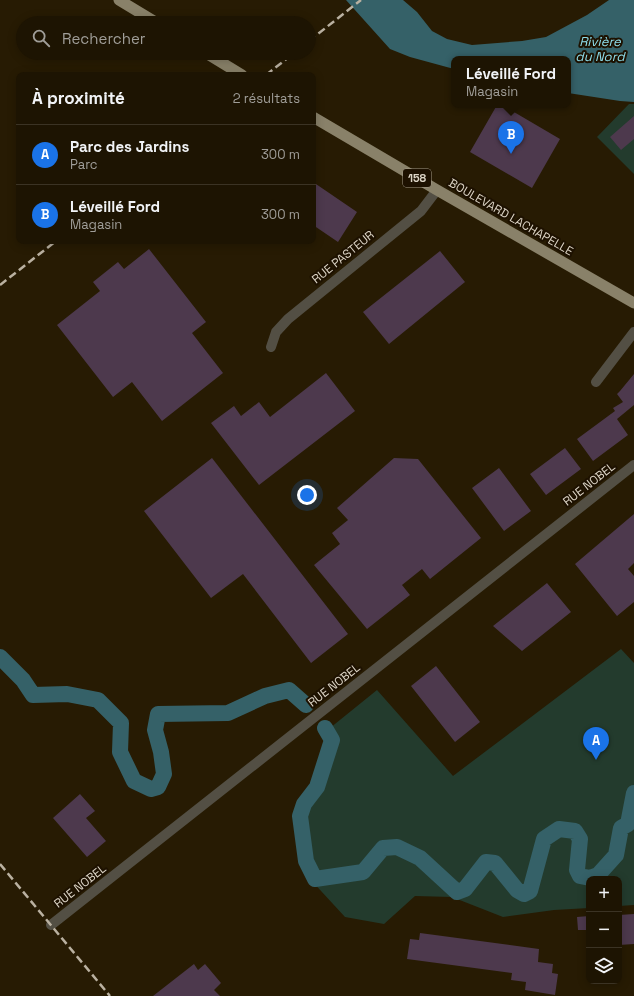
<!DOCTYPE html>
<html lang="fr">
<head>
<meta charset="utf-8">
<style>
	:root { --surface:#1d1402; --page:#2a2111; --text:#f1f3f6; --muted:#a09e99; --line:#3b3324; --accent:#1a73e8 }
	body { margin:0; font-family:"Space Grotesk",sans-serif; background:var(--page); color:var(--text) }
	.controls { position:absolute; right:12px; bottom:12px; display:grid; overflow:hidden; border-radius:8px; box-shadow:0 2px 10px #0003 }
	.controls button { width:36px; height:36px; display:grid; place-items:center; padding:0; border:0; border-bottom:1px solid var(--line); background:var(--surface); color:var(--text); font:20px sans-serif }
	.you { position:absolute; left:307px; top:495px; width:14px; height:14px; margin:-10px; border:3px solid #fff; border-radius:50%; background:#1a73e8; box-shadow:0 0 0 6px #1a73e833 }
	.badge { display:grid; place-items:center; width:26px; height:26px; border-radius:50%; background:var(--accent); color:#fff; font-size:13px; font-weight:700 }
	.pin { position:absolute; translate:-50% -33px; filter:drop-shadow(0 1px 2px #0008) }
	.pin::after { content:''; position:absolute; top:21px; width:14px; height:12px; background:inherit; clip-path:polygon(0 0,100% 0,50% 100%) }
	.popup { position:absolute; left:451px; top:56px; width:120px; height:52px; box-sizing:border-box; display:grid; place-content:center; border-radius:8px; background:var(--surface); filter:drop-shadow(0 1px 3px #0005); font-size:13px; white-space:nowrap; color:var(--muted) }
	.popup b { font-size:15px; color:var(--text) }
	.popup::after { content:''; position:absolute; left:50%; top:100%; margin-left:-8px; border:8px solid transparent; border-top-color:var(--surface) }
	.list { margin:0; padding:0; list-style:none }
	h2 { display:flex; justify-content:space-between; align-items:center; height:52px; margin:0; padding:0 16px; font-size:17px }
	h2 small { font-size:13px; font-weight:400; color:var(--muted) }
	.list li { display:grid; grid-template-columns:26px 1fr auto; gap:12px; align-items:center; box-sizing:border-box; height:60px; padding:0 16px; border-top:1px solid var(--line) }
	.list b { display:block; font-size:15px; white-space:nowrap }
	.list p { margin:0; font-size:13px; white-space:nowrap; color:var(--muted) }
	.list em { font-size:13px; font-style:normal; color:var(--muted) }
	.icon { flex:none; width:22px; height:22px; fill:none; stroke:currentColor; stroke-width:2; stroke-linecap:round; stroke-linejoin:round }
	.map { position:relative; flex:none; width:634px; height:996px; overflow:hidden }
	.search { position:absolute; background:var(--surface); box-shadow:0 2px 10px #0003; left:16px; top:16px; width:300px; height:44px; display:flex; align-items:center; gap:10px; box-sizing:border-box; padding:0 14px; border-radius:22px; color:var(--muted); font-size:15px }
	.panel { position:absolute; background:var(--surface); box-shadow:0 2px 10px #0003; left:16px; top:72px; width:300px; height:172px; border-radius:8px }
	.map>svg:first-child { display:block }
	.green { fill:#233b2d }
	.water { fill:#356168 }
	.lines { fill:none; stroke-linecap:round; stroke-linejoin:round }
	.river { stroke:#356168; stroke-width:16 }
	.building { fill:#4d394d }
	.minor { stroke:#534f44; stroke-width:10 }
	.primary { stroke:#898169; stroke-width:11 }
	.rail { stroke:#bab1a1; stroke-width:2.5; stroke-dasharray:8 4; stroke-linecap:butt }
	.labels { text-anchor:middle; stroke-width:4; stroke-linejoin:round; paint-order:stroke }
	.shield { fill:#1d1100; stroke:#a39a8a; stroke-width:1 }
	.shield-label { font-size:11px; font-weight:bold; fill:#dcd4c5 }
	.street-label { font-size:12px; fill:#dcd4c5; stroke:#1d1100 }
	.water-label { font-size:13px; font-style:italic; fill:#8eddea; stroke:#1d1100 }
</style>
</head>
<body>
<div class="map">
<svg width="634" height="996" viewBox="0 0 634 996">
	<rect width="100%" height="100%" fill="#271b03"/>
	<!-- green -->
	<path class="green" d="M629,104H634V174L597,137Z
		M621,649L634,663V905L619,906V879H589V908L554,910L503,917L452,897L415,896L384,924L345,917L310,879L302,844V822L312,795L323,785L330,728L377,690L453,776Z"/>
	<!-- water -->
	<path class="water" d="M346,0H403L417,12L432,31L447,39L472,45L522,41L546,37L587,15L609,0H634V102L620,101L568,93V59H454V69L410,57L390,49Z"/>
	<g class="lines">
		<!-- river -->
		<path class="river" d="M0,657L23,680L33,695L67,694L98,700L121,723L120,752L134,781L151,789L158,787L164,774L161,752L155,730L158,714L228,713L265,696L289,690L306,705
			M325,728L332,740L317,787L304,804L300,816L306,861L315,879L363,872L383,848L397,847L420,858L457,892L465,889L486,862L495,863L517,890L524,894L530,891L544,839L559,829L575,831L580,839L577,870L580,876L590,878L598,875L616,855L621,828L628,824L634,793"/>
	</g>
	<!-- building -->
	<path class="building" d="M497,105H502L560,139L532,188L470,152Z
		M634,116V139L621,150L610,137Z
		M313,182L357,212L338,242L313,225Z
		M149,249L206,322L192,333L223,373L162,421L132,382L113,397L57,325L100,291L93,282L118,262L124,269Z
		M440,251L465,282L389,344L363,312Z
		M326,373L355,411L259,485L211,423L234,406L241,416L259,402L270,417Z
		M634,374V405L617,419L628,435L593,461L577,439L615,411L613,408L623,402L617,394L620,391Z
		M565,448L581,469L546,495L530,474Z
		M212,458L348,634L311,663L243,574L211,598L144,511Z
		M394,458L418,459L481,538L430,579L422,569L402,585L410,595L367,629L314,565L340,544L332,533L348,520L337,508Z
		M499,468L531,511L504,531L472,488Z
		M634,514V563L628,569L634,576V602L617,616L575,564Z
		M547,583L571,612L522,651L493,626Z
		M436,666L480,722L455,742L411,686Z
		M80,794L95,811L86,818L106,841L87,857L53,818Z
		M634,914V944L619,945V915Z
		M589,916V930H578L577,917Z
		M420,933L539,949L538,962L553,964L552,973L558,974L555,995L525,990L526,982L511,980L512,973L407,959L410,939L419,940Z
		M194,964L198,970L205,964L221,983L214,990L220,996H153Z"/>
	<g class="lines">
		<!-- minor -->
		<path class="minor" d="M271,347L276,332L288,319L421,211L437,190
			M596,382L634,332
			M51,925L634,465"/>
		<!-- primary -->
		<path class="primary" d="M119,0L157,23
			M206,53L242,75
			M313,117L437,190L634,303"/>
		<!-- rail -->
		<path class="rail" d="M309,41L361,0
			M266,75L294,53
			M0,285L56,241
			M0,864L110,996"/>
	</g>
	<g class="labels">
		<!-- shield labels -->
		<rect class="shield" x="403" y="169" width="28" height="18" rx="3"/>
		<g class="shield-label">
			<text x="417" y="182">158</text>
		</g>
		<!-- street labels -->
		<g class="street-label">
			<text transform="translate(511 217) rotate(30)" y="4">BOULEVARD LACHAPELLE</text>
			<text transform="translate(343 257) rotate(-39)" y="4">RUE PASTEUR</text>
			<text transform="translate(589 484) rotate(-38)" y="4">RUE NOBEL</text>
			<text transform="translate(334 685) rotate(-38)" y="4">RUE NOBEL</text>
			<text transform="translate(80 886) rotate(-38)" y="4">RUE NOBEL</text>
		</g>
		<!-- water labels -->
		<g class="water-label">
			<text x="600" y="46">Rivière<tspan x="600" dy="15">du Nord</tspan></text>
		</g>
	</g>
</svg>
<div class="controls">
<button>+</button>
<button>−</button>
<button><svg class="icon" aria-label="layers" viewBox="0 0 24 24"><path d="M12 4l9 5-9 5-9-5zM3 14l9 5 9-5"/></svg></button>
</div>
<div class="you"></div>
<div class="pin badge" style="left:596px;top:760px">A</div>
<div class="pin badge" style="left:511px;top:154px">B</div>
<div class="popup"><b>Léveillé Ford</b>Magasin</div>
<div class="search"><svg class="icon" aria-label="search" viewBox="0 0 24 24"><circle cx="10" cy="10" r="6"/><path d="M15 15l6 6"/></svg>Rechercher</div>
<section class="panel">
<h2>À proximité<small>2 résultats</small></h2>
<ul class="list">
<li><span class="badge">A</span><div><b>Parc des Jardins</b><p>Parc</p></div><em>300 m</em></li>
<li><span class="badge">B</span><div><b>Léveillé Ford</b><p>Magasin</p></div><em>300 m</em></li>
</ul>
</section>
</div>
</body>
</html>
